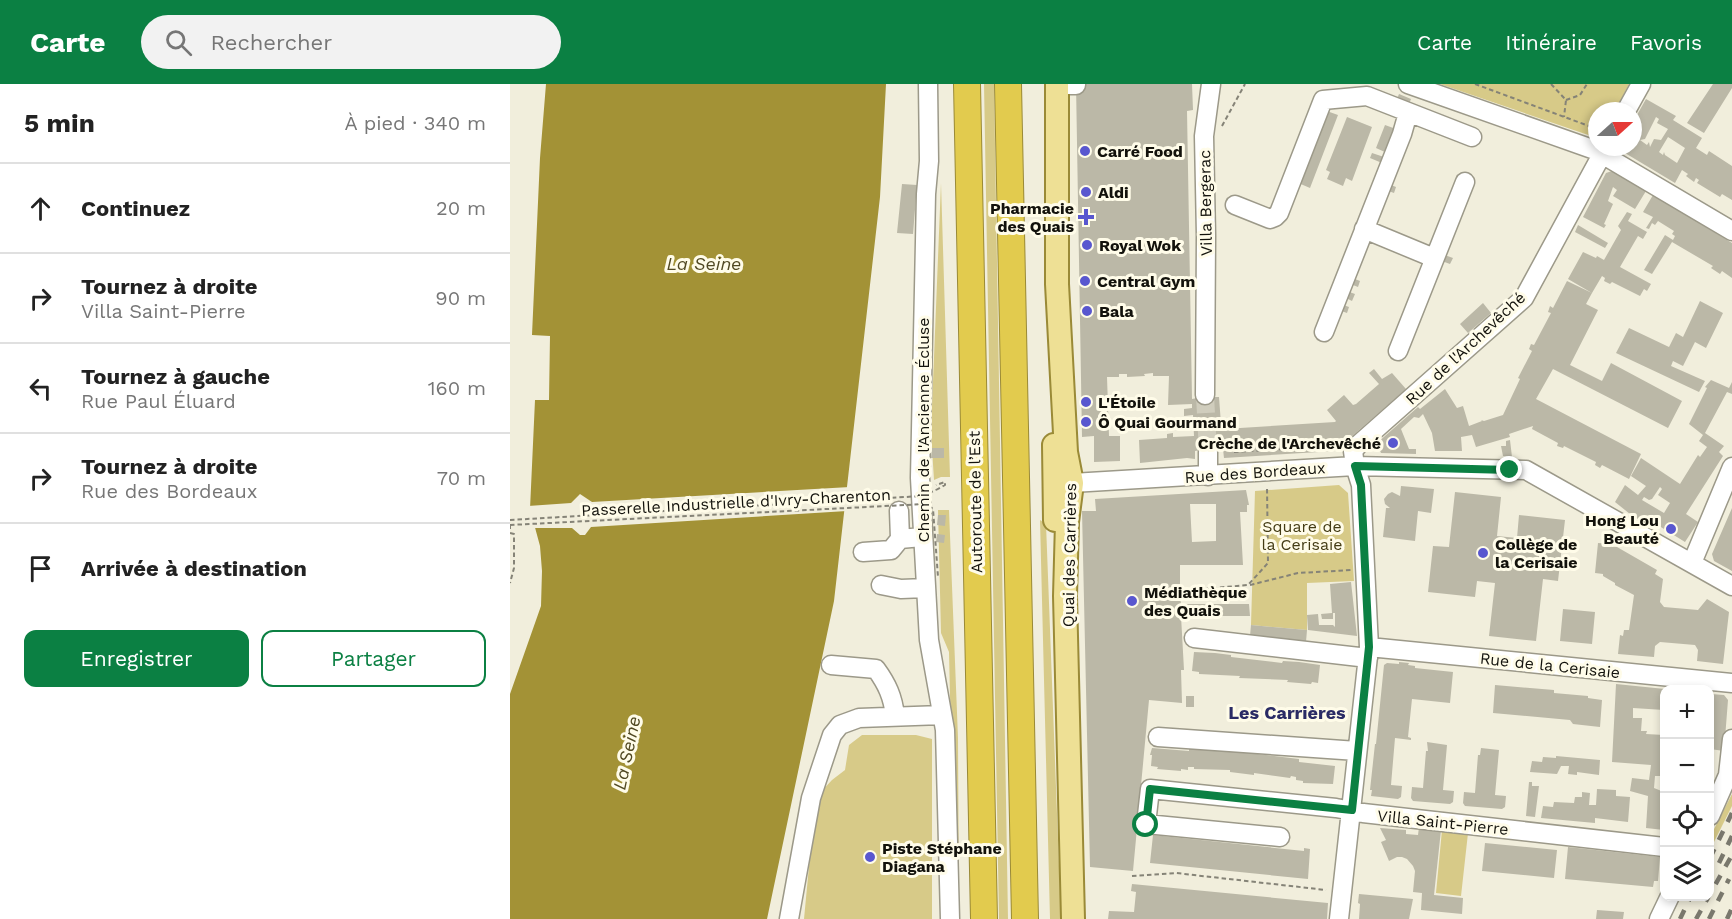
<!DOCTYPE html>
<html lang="fr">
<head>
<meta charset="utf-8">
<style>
	:root { --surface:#fff; --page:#f2f2f2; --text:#222; --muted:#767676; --line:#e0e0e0; --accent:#0b8043 }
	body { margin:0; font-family:"Work Sans",sans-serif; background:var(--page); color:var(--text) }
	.controls { position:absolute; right:18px; bottom:18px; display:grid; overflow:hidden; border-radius:12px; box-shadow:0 3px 9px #0003 }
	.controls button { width:54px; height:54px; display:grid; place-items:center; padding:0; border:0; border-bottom:2px solid var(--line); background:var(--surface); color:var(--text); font:30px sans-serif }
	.compass { position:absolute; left:1078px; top:18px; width:54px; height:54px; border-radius:50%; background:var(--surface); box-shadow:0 3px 9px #0003; rotate:69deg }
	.stop { position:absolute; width:18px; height:18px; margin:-14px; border:4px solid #0b8043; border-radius:50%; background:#fff }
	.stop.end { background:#0b8043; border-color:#fff; box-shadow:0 2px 6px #0008 }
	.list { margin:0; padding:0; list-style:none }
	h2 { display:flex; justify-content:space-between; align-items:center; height:78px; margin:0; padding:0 24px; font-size:26px }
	h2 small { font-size:20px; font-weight:400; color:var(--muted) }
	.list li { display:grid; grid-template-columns:39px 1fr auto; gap:18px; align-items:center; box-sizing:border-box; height:90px; padding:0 24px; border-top:2px solid var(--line) }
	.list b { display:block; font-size:22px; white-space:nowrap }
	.list p { margin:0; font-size:20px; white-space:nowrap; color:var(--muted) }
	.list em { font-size:20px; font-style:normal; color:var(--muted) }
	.actions { display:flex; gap:12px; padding:18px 24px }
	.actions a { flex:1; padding:14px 0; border:2px solid var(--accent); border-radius:12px; text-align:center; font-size:21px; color:var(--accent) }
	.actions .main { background:var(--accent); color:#fff }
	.icon { flex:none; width:33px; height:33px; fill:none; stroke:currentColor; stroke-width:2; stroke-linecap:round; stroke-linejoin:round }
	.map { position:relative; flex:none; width:1222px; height:835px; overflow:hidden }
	header { display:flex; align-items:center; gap:36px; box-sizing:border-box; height:84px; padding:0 30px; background:var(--accent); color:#fff }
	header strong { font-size:28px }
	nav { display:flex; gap:33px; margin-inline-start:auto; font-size:21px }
	.search { width:420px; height:54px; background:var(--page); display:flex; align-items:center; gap:15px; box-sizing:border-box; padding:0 21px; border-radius:33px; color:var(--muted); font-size:22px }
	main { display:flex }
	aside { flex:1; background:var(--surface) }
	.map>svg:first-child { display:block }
	.green { fill:#d7ca88 }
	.water { fill:#a39236 }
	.pier { fill:#f1eedc }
	.building { fill:#bbb8a7; fill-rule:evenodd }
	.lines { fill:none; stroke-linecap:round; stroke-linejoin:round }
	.minor-tunnel { stroke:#d0cdbd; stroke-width:18; stroke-dasharray:18 9; stroke-linecap:butt }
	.minor-casing { stroke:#9c9989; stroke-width:21 }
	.major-casing { stroke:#9a8a37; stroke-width:26 }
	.highway-casing { stroke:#9a8a37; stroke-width:28 }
	.path { stroke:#858377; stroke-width:2; stroke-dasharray:4.5 3; stroke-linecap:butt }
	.minor { stroke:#fff; stroke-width:18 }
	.major { stroke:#eee095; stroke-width:22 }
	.highway { stroke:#e2cb4e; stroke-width:26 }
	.rail { stroke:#7a786d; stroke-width:4.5; stroke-dasharray:10 10; stroke-linecap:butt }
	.path-bridge { stroke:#858377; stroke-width:2; stroke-dasharray:4.5 3; stroke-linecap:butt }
	.route { stroke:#0b8043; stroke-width:8 }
	.poi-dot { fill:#5957cf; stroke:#fffce9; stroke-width:2 }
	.labels { text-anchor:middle; stroke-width:6; stroke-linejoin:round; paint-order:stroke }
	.poi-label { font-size:16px; font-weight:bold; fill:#13120c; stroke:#fffce9; text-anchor:start }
	.street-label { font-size:16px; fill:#13120c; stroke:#fffce9 }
	.park-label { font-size:16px; fill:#443c15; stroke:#fffce9 }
	.water-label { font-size:18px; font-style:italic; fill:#504822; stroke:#fffce9 }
	.neighbourhood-label { font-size:18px; font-weight:bold; fill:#2a2b65; stroke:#fffce9 }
</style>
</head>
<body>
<header>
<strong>Carte</strong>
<div class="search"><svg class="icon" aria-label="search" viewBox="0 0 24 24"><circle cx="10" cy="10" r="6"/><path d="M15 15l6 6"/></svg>Rechercher</div>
<nav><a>Carte</a><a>Itinéraire</a><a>Favoris</a></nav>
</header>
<main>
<aside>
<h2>5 min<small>À pied · 340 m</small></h2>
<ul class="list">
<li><svg class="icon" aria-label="ahead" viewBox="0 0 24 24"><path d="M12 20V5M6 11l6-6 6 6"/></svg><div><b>Continuez</b></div><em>20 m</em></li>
<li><svg class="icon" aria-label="right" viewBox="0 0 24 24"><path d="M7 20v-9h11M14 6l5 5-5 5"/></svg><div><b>Tournez à droite</b><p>Villa Saint-Pierre</p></div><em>90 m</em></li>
<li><svg class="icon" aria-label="left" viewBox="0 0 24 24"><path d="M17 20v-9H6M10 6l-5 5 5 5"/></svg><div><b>Tournez à gauche</b><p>Rue Paul Éluard</p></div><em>160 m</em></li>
<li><svg class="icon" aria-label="right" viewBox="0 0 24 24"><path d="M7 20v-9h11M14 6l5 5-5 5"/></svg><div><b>Tournez à droite</b><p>Rue des Bordeaux</p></div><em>70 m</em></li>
<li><svg class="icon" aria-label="arrive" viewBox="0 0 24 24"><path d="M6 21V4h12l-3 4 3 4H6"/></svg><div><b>Arrivée à destination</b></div></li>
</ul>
<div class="actions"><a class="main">Enregistrer</a><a>Partager</a></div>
</aside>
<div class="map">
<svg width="1222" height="835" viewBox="0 0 1222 835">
	<rect width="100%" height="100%" fill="#f1eedc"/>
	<!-- green -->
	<path class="green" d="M474,0H484L498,835H489Z
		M930,0H1119L1105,27H1087V54Z
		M431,99L440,393H431L424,396L421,348Z
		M829,401L838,409L844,497L797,499V546L741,541L745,407Z
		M428,426H439L448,654L449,835H445L439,568L431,549Z
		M530,436L536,440L551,835H540Z
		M352,651H406L422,655V835H294L304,730L308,711L322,696L335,686L339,661Z
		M1222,710V722L1200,766V753Z
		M932,746L958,749L951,812L926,809Z"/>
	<!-- water -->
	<path class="water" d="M36,0H376L370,113L324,517L257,835H0V610L31,522L32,487L30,462L20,425L25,316H39L40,252L22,251L30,74Z"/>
	<!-- pier -->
	<path class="pier" d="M340,403L337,427L81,443L75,451H70L62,444H22L18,425V422L61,419L70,410L82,418Z"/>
	<!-- building -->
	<path class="building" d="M566,0H682L683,26L677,27L682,315L703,311L704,313H709L711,340H714V345L825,338L826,337L817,326L834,311L843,321L846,320L869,300L859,289L864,285L872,295L882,289L896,305L825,367L714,374L713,365L707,366V368L691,366L685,367V375L677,374L630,379L629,356L657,354V350L663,349V353L684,352L683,331L674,332V325L682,324V320L658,321L659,292H643V289L634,290L635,292L617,293V290H609V293H597L599,352H610V377L584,378V352L572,353Z
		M1203,0H1222V4L1194,49L1177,39Z
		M889,10L901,15L899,20L887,15Z
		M1136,15L1166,32L1163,36L1192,54L1186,64L1197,71L1199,67L1222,82V116L1212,110L1210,113L1187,99L1189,96L1186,94L1184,98L1176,92L1178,90L1172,86L1165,99L1110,66V63H1123V38ZM1146,33L1149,35L1147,39L1158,45L1151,56L1144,55L1140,63L1139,58L1137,61L1130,56L1135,55ZM1158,53L1175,64L1167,79L1155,71L1154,68L1153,71L1149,68Z
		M814,26L828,31L800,104L786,98Z
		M837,33L862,43L842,97L836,94L833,102L817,95L820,88L816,86Z
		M875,41L886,45L877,69L866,64Z
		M862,69L874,73L872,79L860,74Z
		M1102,87L1136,107L1125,125L1103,112L1107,106L1103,103L1098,117L1103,120L1094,140L1096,141L1094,144L1073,133L1096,89Z
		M876,99L886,103L884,109L873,105Z
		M392,100L407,101L403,150L387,149Z
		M1143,111L1222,159V194L1212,187L1210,190L1201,184L1203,182L1162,158L1142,190L1134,186L1155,151L1163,156L1165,152L1162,150L1164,147L1148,137L1145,141L1142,139L1139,145L1136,144L1143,133L1133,128Z
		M1117,128L1122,130L1118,137L1137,148L1133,155L1128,152L1110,183L1141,200L1137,207L1134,205L1130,212L1102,198L1100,200L1094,197L1095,194L1092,192L1082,209L1058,195L1073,168L1086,174L1087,172L1094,176L1111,146L1108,142Z
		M1068,141L1098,159L1095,164L1065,148Z
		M932,170L943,174L940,180L929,176Z
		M840,193L850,197L848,203L838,199Z
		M1057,197L1082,209L1076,220L1088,226L1060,281L1092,297L1101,279L1172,317L1158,344L1043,285L1026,315L1131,370L1119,395L1092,381L1090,384L1085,381L1086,378L1054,362L1053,364L1047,362L1048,359L1022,345L1023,342L999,350L1000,353L966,363L962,351L951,353L952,367H925L922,349L913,330L909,334L904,333L891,345L899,365H906V370L871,369L867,359L908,323L910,325L935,305L947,324L953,322L959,342L972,337L971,336L974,337L993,331L1010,295L1008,294L1022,267L1019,265L1021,260L1024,261L1041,229L1038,228L1040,222L1043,224Z
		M834,206L845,210L842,217L832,212Z
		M1190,217L1213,229L1196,264L1185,258L1173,282L1163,277L1161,282L1195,297L1189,308L1106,269L1119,244L1159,263L1166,249L1173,253Z
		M828,219L839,223L837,229L826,225Z
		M973,219L981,229L958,249L950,240Z
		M1201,296L1219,304L1222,298V310L1217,308L1195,349L1214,362L1209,368L1213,372L1176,430L1188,438L1175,458L1146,440L1144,445L1120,430L1105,418L1115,401L1128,411L1136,402L1121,392L1131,374L1170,400L1188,371L1190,373L1197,363L1189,357L1193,351L1179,340L1197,304L1195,303ZM1150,403L1152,405L1148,411L1160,419L1154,429L1132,416L1134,413L1139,416L1142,415Z
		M1000,356L1002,373L993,372L991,362H996V357Z
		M422,364H434V374H421Z
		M891,402L924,405L921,429L908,427L905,457L873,453L876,424H880L875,420L874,415L878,410L882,408L890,412Z
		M736,406L739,421H737V428H730L733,481H670V513L671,520H739L740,532H671L674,586H671L672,619L639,616L623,787L580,783L572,427H586L585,415ZM680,420H706V457L682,458Z
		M945,408L991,413L987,452L1007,454L1009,431L1055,436L1048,497L1033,495L1026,557L979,552L985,499L967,497L965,513L918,508L923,462L939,463Z
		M1222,424V487L1204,477L1202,470Z
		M428,431H436L435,442L427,441Z
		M427,450L435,451L434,459L426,458Z
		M1088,459L1102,460V463H1107L1147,486L1145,490L1153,495L1150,518L1154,523L1188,526L1197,515L1219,528L1213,580L1187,577L1188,566L1185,561L1150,558L1145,562L1144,573L1108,570L1110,551L1113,552L1114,546H1119L1124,511L1105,501V499L1093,492V490L1085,489Z
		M841,498L847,552L798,546L797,531L808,530L809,541H823L825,543V529H823V535H812L811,530L822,529L820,500Z
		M1053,525L1085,528L1082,560L1050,557Z
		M741,541L797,546L796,558L740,552Z
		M684,568L705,569L721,571V573L772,579L773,577L789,578L810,581L808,599L802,598L801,600L777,598L778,596L729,594L730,592L689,590V588L682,587Z
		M889,578L899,579L898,581L905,582V584L943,588L940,619L902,615L898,653L901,654V656L885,654L881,701L892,702L891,713L888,715L861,712L862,706H860L865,660H866L874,581L877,579L889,580Z
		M1106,600L1155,605L1154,626L1123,624V634H1132L1131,647H1137L1136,650L1154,651V692H1145L1144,704L1154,708V746L1136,744L1138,712L1120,707L1122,694L1139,696L1141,681L1102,678Z
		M985,601L1044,606V609L1078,612V614L1092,616L1090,643L1063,640L1060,636L983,629Z
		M1201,610L1214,611L1218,616L1214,667L1200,665V615Z
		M676,612H684V623H676Z
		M917,658L937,661L933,706L944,707L943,718L940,720L903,717L901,714L902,703L913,704L916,667H918Z
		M642,664L679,667V664L732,668L789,675V678L825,682L823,700L793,699V697L786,696V693L781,692L780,694L744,689V691L720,688V686L684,685V683H678V686L671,685V687L647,685L648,683L641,682L642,671H640Z
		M971,664L989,666L985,711L996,712L995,723L992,725L955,722L953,719L954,708L965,709L968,671H970Z
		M1046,672L1090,676L1089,691L1067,688V691L1058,690L1059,682H1051L1047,690L1020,688L1022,677L1032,678L1033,673L1046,674Z
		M1019,698H1022V702H1029L1025,733L1016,732Z
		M1087,705L1106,706V712L1120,713L1118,738L1085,734V739L1031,734L1033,722L1043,723L1044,718L1064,719L1065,713H1072V708L1080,709L1079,721H1086Z
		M909,743L931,746L924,811L953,814L952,830L911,826L912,809L903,808L905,787L903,782L897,775L892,773H887L879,777L871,758L876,756L870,744L896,746V750L908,751Z
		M643,751L794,767V764L800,765L798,795L640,779Z
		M975,759L1047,766L1044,794L972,787Z
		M1058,763L1150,773L1148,797H1144L1143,803L1055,795Z
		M622,800L818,819L817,835H598L599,827L624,828L626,808L621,807Z
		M849,810L903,815L899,835H849L850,820L848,819Z
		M1087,826L1114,828L1113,835H1086Z"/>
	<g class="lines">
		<!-- minor-tunnel -->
		<path class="minor-tunnel" d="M695,311L698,368"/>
		<!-- minor casing -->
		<g class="minor-casing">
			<path id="minor" d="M418,0L419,77L416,110L410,394L419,556L435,646L440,835
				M898,0L1085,66L1222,147
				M547,1H566
				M1116,27L1131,0
				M725,121L760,135L765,133L769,129L813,16L857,12L962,53
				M854,145L924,174
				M814,248L892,50L898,29
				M888,267L955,98
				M695,311L696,152L694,52L701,0
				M698,368V392
				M562,399L845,382L1016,386L1222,502
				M389,427L390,455
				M353,468L381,466L390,455L412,453
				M1182,479L1222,383
				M371,501L391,505L416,504
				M684,554L858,574
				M859,563L1222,599
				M321,581L366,585C377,600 383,613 385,632
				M648,653L847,667
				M1200,732L1218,691L1222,655
				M770,753L636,740L640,705L826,724L853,729L1154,763
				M279,835L301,714L322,651L330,641L349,634L432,631
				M829,835L859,563L851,401L845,382L843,367L849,360L1014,214L1096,63
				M1149,835L1160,812"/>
		</g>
		<!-- major casing -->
		<g class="major-casing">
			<path id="major" d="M547,0V200L556,368L562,399L557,438L555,512L563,835
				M544,361L545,436"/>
		</g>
		<!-- highway casing -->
		<g class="highway-casing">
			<path id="highway" d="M457,0L474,835
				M498,0L515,835"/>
		</g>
		<!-- path -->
		<path class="path" d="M965,0L1087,45
			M1041,0L1056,16L1054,33
			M1056,16L1070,11L1077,0
			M712,42L735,0
			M724,368L824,362L830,358
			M426,406L435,401V398L426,401
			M0,445V441
			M0,449L4,450V484L0,499
			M740,501L788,489L841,486
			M680,506L738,501L758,479L757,402
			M622,792L666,789L816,806"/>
		<!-- minor -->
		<use href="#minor" class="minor"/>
		<!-- major -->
		<use href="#major" class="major"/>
		<!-- highway -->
		<use href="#highway" class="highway"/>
		<!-- rail -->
		<path class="rail" d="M1200,774L1222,729
			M1209,779L1222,752
			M1170,835L1181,812
			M1186,835L1222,771
			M1199,835L1219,795
			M1217,835L1222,824"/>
		<!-- path-bridge -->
		<path class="path-bridge" d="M0,436L412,412L426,406
			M0,441L416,420L423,425L428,493"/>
	</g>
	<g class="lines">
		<!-- route -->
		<path class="route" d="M636,741L640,705L842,726L859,563L851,401L845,382L1000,386"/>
	</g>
	<!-- markers -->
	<g class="poi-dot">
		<circle cx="575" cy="67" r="6"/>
		<circle cx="576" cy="108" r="6"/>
		<path d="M573 124h6v6h6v6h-6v6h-6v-6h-6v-6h6z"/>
		<circle cx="577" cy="161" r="6"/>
		<circle cx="575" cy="197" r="6"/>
		<circle cx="577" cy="227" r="6"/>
		<circle cx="576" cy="318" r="6"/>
		<circle cx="576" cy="338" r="6"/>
		<circle cx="883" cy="359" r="6"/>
		<circle cx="1161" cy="445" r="6"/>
		<circle cx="973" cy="469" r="6"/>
		<circle cx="622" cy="517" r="6"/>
		<circle cx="360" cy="773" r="6"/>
	</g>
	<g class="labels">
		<!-- poi labels -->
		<g class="poi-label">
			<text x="587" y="73">Carré Food</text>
			<text x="588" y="114">Aldi</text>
			<text x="564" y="130" text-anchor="end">Pharmacie<tspan x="564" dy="18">des Quais</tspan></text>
			<text x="589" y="167">Royal Wok</text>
			<text x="587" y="203">Central Gym</text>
			<text x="589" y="233">Bala</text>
			<text x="588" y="324">L'Étoile</text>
			<text x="588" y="344">Ô Quai Gourmand</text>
			<text x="871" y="365" text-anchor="end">Crèche de l'Archevêché</text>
			<text x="1149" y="442" text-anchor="end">Hong Lou<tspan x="1149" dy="18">Beauté</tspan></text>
			<text x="985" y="466">Collège de<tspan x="985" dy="18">la Cerisaie</tspan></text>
			<text x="634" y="514">Médiathèque<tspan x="634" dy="18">des Quais</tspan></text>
			<text x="372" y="770">Piste Stéphane<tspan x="372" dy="18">Diagana</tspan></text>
		</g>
		<!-- street labels -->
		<g class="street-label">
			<text transform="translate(695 119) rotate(-91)" y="6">Villa Bergerac</text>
			<text transform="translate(955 264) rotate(-43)" y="6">Rue de l'Archevêché</text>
			<text transform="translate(413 346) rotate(-90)" y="6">Chemin de l'Ancienne Écluse</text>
			<text transform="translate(745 388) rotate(-4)" y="6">Rue des Bordeaux</text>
			<text transform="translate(226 418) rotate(-3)" y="6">Passerelle Industrielle d'Ivry-Charenton</text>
			<text transform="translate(465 418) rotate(-91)" y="6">Autoroute de l’Est</text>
			<text transform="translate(559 471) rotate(-89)" y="6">Quai des Carrières</text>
			<text transform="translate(1040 581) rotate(6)" y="6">Rue de la Cerisaie</text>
			<text transform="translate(933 738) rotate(6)" y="6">Villa Saint-Pierre</text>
		</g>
		<!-- park labels -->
		<g class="park-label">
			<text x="792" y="448">Square de<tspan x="792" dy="18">la Cerisaie</tspan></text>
		</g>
		<!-- water labels -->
		<g class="water-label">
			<text x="194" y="186">La Seine</text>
			<text transform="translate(117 669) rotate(-78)" y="6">La Seine</text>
		</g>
		<!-- neighbourhood labels -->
		<g class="neighbourhood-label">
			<text x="777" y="635">Les Carrières</text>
		</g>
	</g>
</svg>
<div class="controls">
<button>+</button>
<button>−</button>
<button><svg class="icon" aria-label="locate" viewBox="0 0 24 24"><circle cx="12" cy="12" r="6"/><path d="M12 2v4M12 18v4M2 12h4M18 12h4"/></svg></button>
<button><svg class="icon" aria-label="layers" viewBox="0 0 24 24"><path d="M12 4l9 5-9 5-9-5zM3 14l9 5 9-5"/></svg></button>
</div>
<svg class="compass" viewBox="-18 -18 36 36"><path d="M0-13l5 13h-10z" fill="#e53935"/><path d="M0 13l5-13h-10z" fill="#767676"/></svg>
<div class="stop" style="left:636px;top:741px"></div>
<div class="stop end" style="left:1000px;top:386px"></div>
</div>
</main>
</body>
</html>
